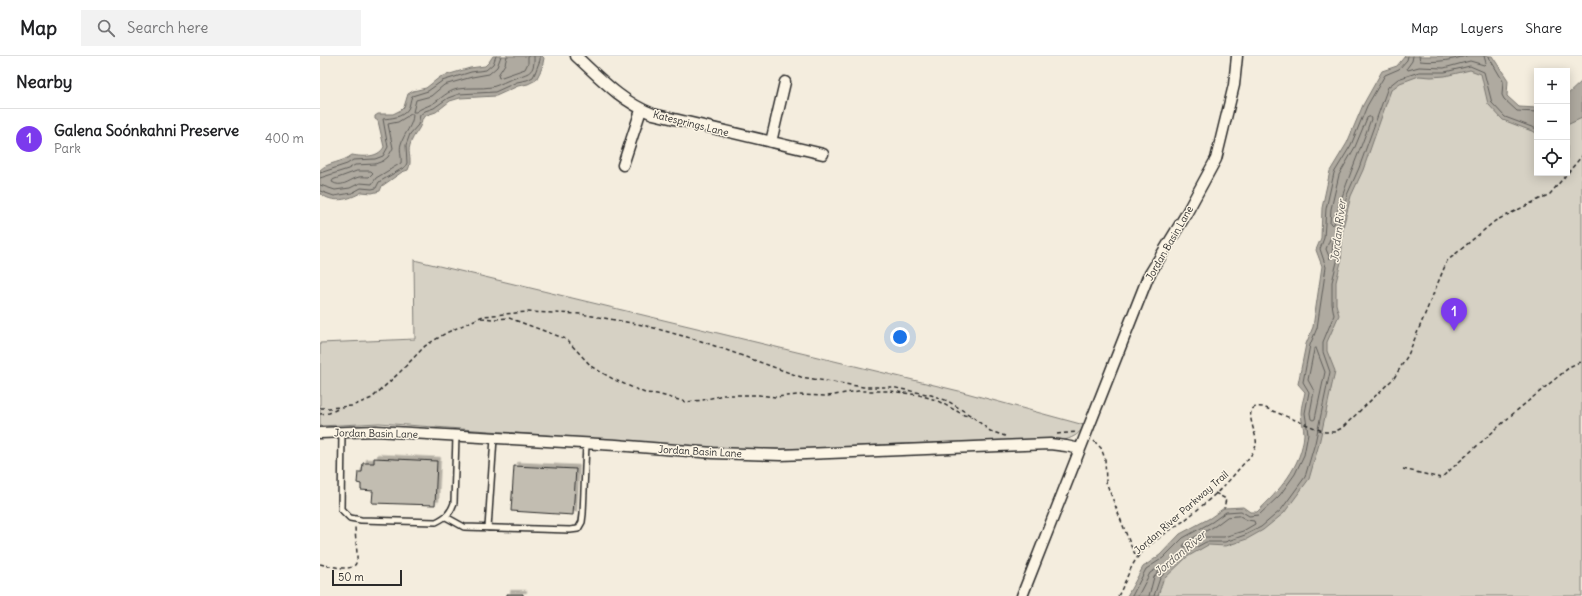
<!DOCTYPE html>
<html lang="en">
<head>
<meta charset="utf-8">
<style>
	:root { --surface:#fff; --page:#f2f2f2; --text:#202124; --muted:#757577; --line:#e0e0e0; --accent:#7c3aed }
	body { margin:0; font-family:Delius,sans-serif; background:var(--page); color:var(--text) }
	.controls { position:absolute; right:12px; top:12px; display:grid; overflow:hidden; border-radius:0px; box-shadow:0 2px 10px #0003 }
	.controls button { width:36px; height:36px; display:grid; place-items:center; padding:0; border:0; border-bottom:1px solid var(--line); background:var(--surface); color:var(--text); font:20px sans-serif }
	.scale { position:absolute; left:12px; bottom:10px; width:70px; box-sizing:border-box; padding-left:4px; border:2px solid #2b2b2b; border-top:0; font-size:11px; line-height:14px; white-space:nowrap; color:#2b2b2b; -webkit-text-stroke:3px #fcf5e5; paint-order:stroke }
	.you { position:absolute; left:580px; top:281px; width:14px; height:14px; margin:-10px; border:3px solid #fff; border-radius:50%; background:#1a73e8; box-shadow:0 0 0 6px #1a73e833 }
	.badge { display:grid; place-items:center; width:26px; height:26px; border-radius:50%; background:var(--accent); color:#fff; font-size:13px; font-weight:700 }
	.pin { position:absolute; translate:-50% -33px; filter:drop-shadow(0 1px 2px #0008) }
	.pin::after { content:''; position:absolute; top:21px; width:14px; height:12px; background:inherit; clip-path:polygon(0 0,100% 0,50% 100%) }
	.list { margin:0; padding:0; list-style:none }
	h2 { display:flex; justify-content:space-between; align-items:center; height:52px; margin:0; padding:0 16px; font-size:17px }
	h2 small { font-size:13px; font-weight:400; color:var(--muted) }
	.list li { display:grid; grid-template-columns:26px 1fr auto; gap:12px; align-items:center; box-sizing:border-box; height:60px; padding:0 16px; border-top:1px solid var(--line) }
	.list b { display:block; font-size:15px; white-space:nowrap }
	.list p { margin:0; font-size:13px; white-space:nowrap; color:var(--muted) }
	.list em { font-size:13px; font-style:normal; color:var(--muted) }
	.icon { flex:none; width:22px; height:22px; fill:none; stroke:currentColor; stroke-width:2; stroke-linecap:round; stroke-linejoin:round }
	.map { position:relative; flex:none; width:1262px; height:540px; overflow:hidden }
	header { display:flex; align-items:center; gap:24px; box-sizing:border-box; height:56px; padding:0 20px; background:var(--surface); border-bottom:1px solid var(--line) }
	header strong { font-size:19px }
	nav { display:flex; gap:22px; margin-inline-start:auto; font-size:14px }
	.search { width:280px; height:36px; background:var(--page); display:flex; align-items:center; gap:10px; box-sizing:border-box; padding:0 14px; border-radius:0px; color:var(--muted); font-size:15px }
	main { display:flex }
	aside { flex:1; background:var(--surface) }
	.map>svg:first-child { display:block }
	.green { fill:#d6d1c4; stroke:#807e78 }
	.water { fill:#afaaa0; stroke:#7a7771 }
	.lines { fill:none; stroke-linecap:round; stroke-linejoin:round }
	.shore { stroke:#605e5a; stroke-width:1 }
	.building { fill:#c2bdb1; stroke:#2b2b2b; filter:url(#shadow) }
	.lane-casing { stroke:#2b2b2b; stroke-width:8 }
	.street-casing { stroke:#2b2b2b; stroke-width:13 }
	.path { stroke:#2b2b2b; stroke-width:1.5; stroke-dasharray:4 3; stroke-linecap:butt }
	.lane { stroke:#fcf5e5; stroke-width:5 }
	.street { stroke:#fcf5e5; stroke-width:10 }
	.labels { text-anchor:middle; stroke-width:3; stroke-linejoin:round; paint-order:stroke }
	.street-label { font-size:10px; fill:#2b2b2b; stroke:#fcf5e5 }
	.water-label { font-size:11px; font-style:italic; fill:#595754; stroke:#fcf5e5 }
</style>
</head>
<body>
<header>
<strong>Map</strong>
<div class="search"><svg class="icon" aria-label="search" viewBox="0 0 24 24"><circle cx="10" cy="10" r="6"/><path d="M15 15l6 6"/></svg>Search here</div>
<nav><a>Map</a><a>Layers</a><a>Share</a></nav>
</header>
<main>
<aside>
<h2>Nearby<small></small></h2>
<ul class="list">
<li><span class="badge">1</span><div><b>Galena Soónkahni Preserve</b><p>Park</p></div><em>400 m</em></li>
</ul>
</aside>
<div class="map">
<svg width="1262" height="540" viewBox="0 0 1262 540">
	<defs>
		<filter id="shadow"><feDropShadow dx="3.5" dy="-3.5" stdDeviation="0" flood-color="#0004"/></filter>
	</defs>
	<rect width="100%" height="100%" fill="#f4edde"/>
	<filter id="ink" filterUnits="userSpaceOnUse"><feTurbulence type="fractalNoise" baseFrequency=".025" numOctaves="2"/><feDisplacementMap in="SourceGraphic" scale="8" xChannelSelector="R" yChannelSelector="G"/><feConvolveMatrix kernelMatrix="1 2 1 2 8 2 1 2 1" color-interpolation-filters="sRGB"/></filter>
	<g filter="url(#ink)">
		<!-- green -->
		<path class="green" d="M1170,10L1180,45L1217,57V117H1247V54L1262,40V540H827L832,528L886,483L969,440L997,353L1025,137L1078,18Z
			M94,204L639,335L764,369C760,378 754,381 745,384L575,388L487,393H416L59,367L0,370V287L95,283Z"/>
		<!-- water -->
		<path class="water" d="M173,0H222L224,2L222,12L216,24L208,28L198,30L176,40L140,42L130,45L116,56L107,59L102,63C101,74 93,78 90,89C87,98 93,104 88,114L82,116L62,130L60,135L52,137L42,136C29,144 12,148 0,137V114C8,106 22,107 32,99C43,101 58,102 64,91L58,65L55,63V60L58,58H73L81,54L84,51L88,38L93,35L106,32L120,21L150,12L165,10L169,6Z
			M1085,0H1172L1188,24L1187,40L1199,51L1217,52V77L1183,64L1168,48L1161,18L1150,14L1125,20L1111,21L1099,20L1080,27L1071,34L1043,114L1031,140L1023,171L1021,206L1016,226V248L1019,259L1007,286V295L1015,315L999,388L989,423L964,457L943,474L927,483L906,490L888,489L867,501L843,524L838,540H807L823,511L840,499L860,478L890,462L904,452L923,451L930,456H937C959,435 982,410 984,378C984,371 981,364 981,357C981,350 984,342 985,336L978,328L986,288L993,271L1002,210L996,194L1001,182L1002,152L1010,115L1027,87L1043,49L1062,15L1077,10Z
			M1262,25V62L1247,69V39Z"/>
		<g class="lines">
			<!-- shore -->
			<path class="shore" d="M181,0L177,11L169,18L152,21L124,29L111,40L96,44L93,56H96C101,52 106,51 112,48C121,43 127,35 138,33C149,31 161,33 172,31C180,29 187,24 195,22C208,17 215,18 214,0
				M187,0L185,8L178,19L179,22L205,13L208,7V0
				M1093,0L1092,5L1087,12L1088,14L1099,11L1124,12L1150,5L1164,9L1166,7L1164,0
				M1099,0L1100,5C1116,7 1131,4 1146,0
				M1169,0L1170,3L1183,25L1182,39L1184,43L1197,55L1217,56
				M1050,61L1051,63C1039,98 1023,132 1014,168L1012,169L1010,167L1011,153L1019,119L1035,91L1047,62Z
				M37,115H51L53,117L49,121C44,121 40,120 36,122C28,125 21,132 12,126L13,124Z
				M0,117L27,108L33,104L55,103L63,100L68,91L63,63C71,62 82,62 88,53C90,50 90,44 92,40L108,35L122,25L151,16L166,14L173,8L176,0
				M0,122L28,113L35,109L55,108L63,105L68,101L73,92L68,68L78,66L91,58H93C93,70 84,77 81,88C79,94 82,101 81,107L56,122L52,128L40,127L30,132L15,134L0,129
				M0,135L14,140L32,137L41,132L52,133L56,132L59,126L85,111L87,107L86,89L90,78L98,69L100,59L105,55L114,52L128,42L139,38L175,36L197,26L207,24L213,21L215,17L220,4V0
				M1012,182L1013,184L1012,201L1010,203L1006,193L1010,183Z
				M996,292L1005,316L995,363L993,364L991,363L990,357L994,335L988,324L994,294Z
				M920,460L927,464L934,465L935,468L923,475L904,481H884L866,491L863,490L866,486L895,470L907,461Z
				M812,540L826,513L843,502L863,482L892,466L906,456L921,455L929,460L939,459L960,439L975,418L984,399L988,378L985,357L989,336L983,326L990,289L997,272L1006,211L1000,193L1004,182L1006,153L1014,117L1031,89L1047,50L1065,19L1079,13L1087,4L1088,0
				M818,540L830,517L838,512L839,515L834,521L829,540
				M834,540L840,522L864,498L886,486H905L925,479L941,471L961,454L985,421L995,387L1010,316L1003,296V286L1014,259L1012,248V226L1017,206L1019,170L1027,139L1039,112L1068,31L1078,23L1099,16H1125L1150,10L1164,16L1172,47L1185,61L1217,73"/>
		</g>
		<!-- building -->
		<path class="building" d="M54,402L117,405L115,449L52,447L53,435L41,434V428L37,427L38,416H42L43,407H54Z
			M194,410L256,413L253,459L191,455Z
			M187,538H203V540H187Z"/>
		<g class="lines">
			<!-- lane casing -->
			<g class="lane-casing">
				<path id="lane" d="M22,376L21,453L30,462L41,464L116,466C126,461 130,458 134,447L136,380
					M126,461L144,471L250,474L258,473L262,466L263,458L266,388
					M168,472L174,382"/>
			</g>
			<!-- street casing -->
			<g class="street-casing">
				<path id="street" d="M256,0C280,22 302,46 333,58L503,98
					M451,86L465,26
					M303,109L321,54
					M0,377L56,375L296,389L393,397L461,399L730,388L746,390L760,393
					M702,540L828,221L865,160L896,103L914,29L917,0"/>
			</g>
			<!-- path -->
			<path class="path" d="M161,262L173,263L189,262L246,283L272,311L295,324L325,337L337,338L366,346L383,344L403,339H439L455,341L477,339L508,340L538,335H570L599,339L616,344L644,359L652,361
				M0,352H9L32,350L52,342L80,316L105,290L126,277L163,260L206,256L261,258L323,269L381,285L481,321L543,331H571L611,339L628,345L653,361L670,375L685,380
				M0,358L9,357L20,352
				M737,378L757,376
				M774,385L781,392L785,403L786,426L811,490L817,502
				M1083,413L1121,422L1195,356L1251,310L1262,305
				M895,437L906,443L904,452
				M0,508C48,519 36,508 35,470
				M798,540C805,528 809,513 817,502C827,488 851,474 865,464C883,449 904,432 918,414C924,407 934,398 936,389C939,379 918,347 943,351L1005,376H1014L1022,372L1074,322L1088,299L1127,205L1175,165L1230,138L1262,100"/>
			<!-- lane -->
			<use href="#lane" class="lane"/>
			<!-- street -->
			<use href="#street" class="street"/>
		</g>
	</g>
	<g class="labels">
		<!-- street labels -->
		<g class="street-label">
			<text transform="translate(371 67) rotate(14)" y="4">Katesprings Lane</text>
			<text transform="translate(849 187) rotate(-60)" y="4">Jordan Basin Lane</text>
			<text transform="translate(56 377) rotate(1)" y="4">Jordan Basin Lane</text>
			<text transform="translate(380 395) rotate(3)" y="4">Jordan Basin Lane</text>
			<text transform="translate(861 456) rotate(-41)" y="4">Jordan River Parkway Trail</text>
		</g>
		<!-- water labels -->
		<g class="water-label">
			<text transform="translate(1018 175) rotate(-83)" y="4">Jordan River</text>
			<text transform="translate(860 497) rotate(-40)" y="4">Jordan River</text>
		</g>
	</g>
</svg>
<div class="controls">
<button>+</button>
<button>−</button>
<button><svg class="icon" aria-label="locate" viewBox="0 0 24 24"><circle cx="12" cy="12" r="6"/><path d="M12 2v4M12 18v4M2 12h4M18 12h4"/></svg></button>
</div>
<div class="scale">50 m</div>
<div class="you"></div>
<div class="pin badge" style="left:1134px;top:275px">1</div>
</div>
</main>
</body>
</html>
